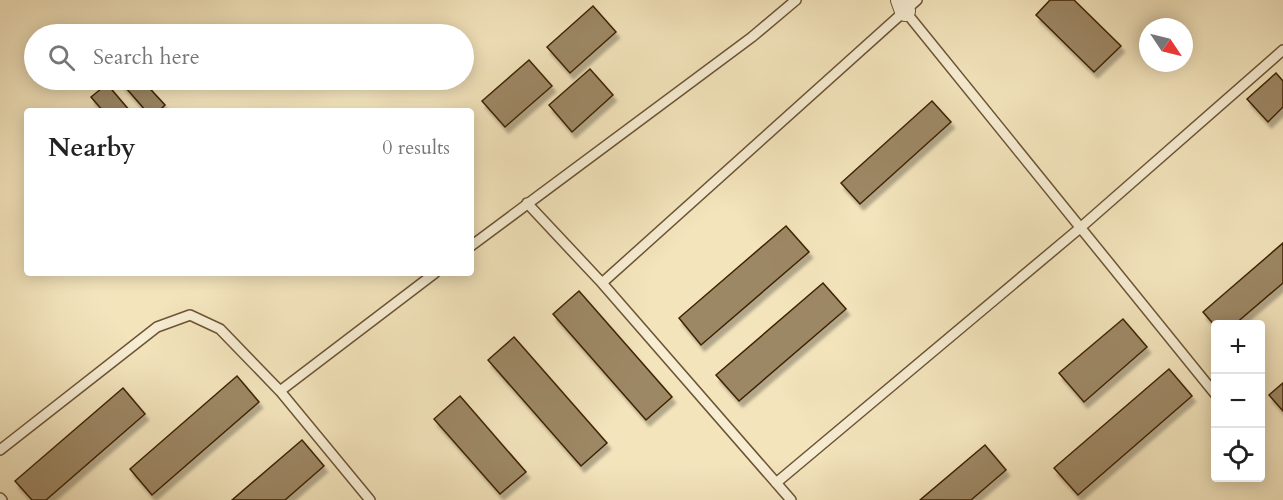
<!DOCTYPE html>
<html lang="en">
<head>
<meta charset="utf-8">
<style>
	:root { --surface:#fff; --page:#f6f6f6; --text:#222; --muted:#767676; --line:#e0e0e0 }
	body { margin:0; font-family:Cardo,serif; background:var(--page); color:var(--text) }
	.controls { position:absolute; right:18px; bottom:18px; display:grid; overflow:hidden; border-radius:6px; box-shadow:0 3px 15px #0003 }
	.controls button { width:54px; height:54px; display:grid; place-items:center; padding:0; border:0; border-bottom:2px solid var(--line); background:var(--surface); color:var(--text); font:30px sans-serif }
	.compass { position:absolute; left:1139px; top:18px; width:54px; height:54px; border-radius:50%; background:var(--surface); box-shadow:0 3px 15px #0003; rotate:125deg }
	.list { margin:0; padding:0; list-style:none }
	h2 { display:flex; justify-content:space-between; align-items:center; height:78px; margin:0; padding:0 24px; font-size:26px }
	h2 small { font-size:20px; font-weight:400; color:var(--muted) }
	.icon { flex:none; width:33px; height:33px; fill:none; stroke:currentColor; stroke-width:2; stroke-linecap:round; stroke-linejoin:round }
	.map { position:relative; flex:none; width:1283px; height:500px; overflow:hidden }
	.search { position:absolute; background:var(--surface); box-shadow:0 3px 15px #0003; left:24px; top:24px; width:450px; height:66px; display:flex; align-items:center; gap:15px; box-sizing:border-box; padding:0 21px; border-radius:33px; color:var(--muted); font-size:22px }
	.panel { position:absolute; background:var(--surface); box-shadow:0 3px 15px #0003; left:24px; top:108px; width:450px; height:168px; border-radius:6px }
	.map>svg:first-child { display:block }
	.building { fill:#9d8865; stroke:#3f2406; stroke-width:1.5; filter:url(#shadow) }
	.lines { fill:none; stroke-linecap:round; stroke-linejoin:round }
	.lane-casing { stroke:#6c5434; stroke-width:12 }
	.street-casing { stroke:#6c5434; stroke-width:22 }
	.lane { stroke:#f7edd3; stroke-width:9 }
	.street { stroke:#f7edd3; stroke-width:20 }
</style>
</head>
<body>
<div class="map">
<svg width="1283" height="500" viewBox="0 0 1283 500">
	<defs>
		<filter id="shadow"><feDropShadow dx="3.5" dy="6" stdDeviation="1.5" flood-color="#0004"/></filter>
	</defs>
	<rect width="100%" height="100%" fill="#f3e4bc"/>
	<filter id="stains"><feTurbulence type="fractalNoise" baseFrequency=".00333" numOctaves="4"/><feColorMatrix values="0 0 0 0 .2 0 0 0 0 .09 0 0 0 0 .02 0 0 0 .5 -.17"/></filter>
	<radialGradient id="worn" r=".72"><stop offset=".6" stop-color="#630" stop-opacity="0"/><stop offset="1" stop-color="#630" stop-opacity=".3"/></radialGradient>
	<!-- building -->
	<path class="building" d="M1050,0H1074L1121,46L1094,72L1036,15Z
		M593,6L616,32L570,73L547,47Z
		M529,60L552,86L505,127L482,101Z
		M590,69L613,95L572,132L549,105Z
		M1276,73L1283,81V107L1268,122L1247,99Z
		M119,80H142L165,105L159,111H146Z
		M107,84L130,111H103L91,97Z
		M932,101L951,122L860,204L841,183Z
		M786,226L809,252L701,345L679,318Z
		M1283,243V283L1235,324H1216V327L1203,312Z
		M823,283L846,309L739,401L716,375Z
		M579,291L672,397L646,420L553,314Z
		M1123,319L1147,347L1084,402L1059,373Z
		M514,337L607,443L581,466L488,360Z
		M1169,369L1192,396L1078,495L1054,468Z
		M237,376L259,402L152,495L130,469Z
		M1283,383V411L1269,395Z
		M123,388L145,414L46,500H32L15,481Z
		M460,396L526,472L500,494L434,419Z
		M302,440L324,466L285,500H232Z
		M985,445L1006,470L971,500H920Z"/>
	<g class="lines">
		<!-- lane casing -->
		<g class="lane-casing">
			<path id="lane" d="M905,11L1216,395
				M527,203L602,283L791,500
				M471,246L752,37L796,0
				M602,283L917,0
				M280,391L435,273
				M0,450L157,327L190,315L220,329L280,391L370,500
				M776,483L1080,228L1283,50
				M0,498L2,500"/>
		</g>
		<!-- street casing -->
		<g class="street-casing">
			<path id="street" d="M901,0L905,11"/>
		</g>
		<!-- lane -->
		<use href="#lane" class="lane"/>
		<!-- street -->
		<use href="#street" class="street"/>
	</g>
	<rect width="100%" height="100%" filter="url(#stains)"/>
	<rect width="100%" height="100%" fill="url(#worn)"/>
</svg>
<div class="controls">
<button>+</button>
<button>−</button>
<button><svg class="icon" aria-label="locate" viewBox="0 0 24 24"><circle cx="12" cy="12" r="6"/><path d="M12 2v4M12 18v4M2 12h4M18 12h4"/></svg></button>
</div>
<svg class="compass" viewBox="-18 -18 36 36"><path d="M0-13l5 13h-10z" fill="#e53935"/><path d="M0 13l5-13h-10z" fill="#767676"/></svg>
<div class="search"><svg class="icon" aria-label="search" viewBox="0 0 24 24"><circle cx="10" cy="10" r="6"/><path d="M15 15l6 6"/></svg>Search here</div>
<section class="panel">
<h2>Nearby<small>0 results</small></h2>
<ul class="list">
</ul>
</section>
</div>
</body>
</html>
